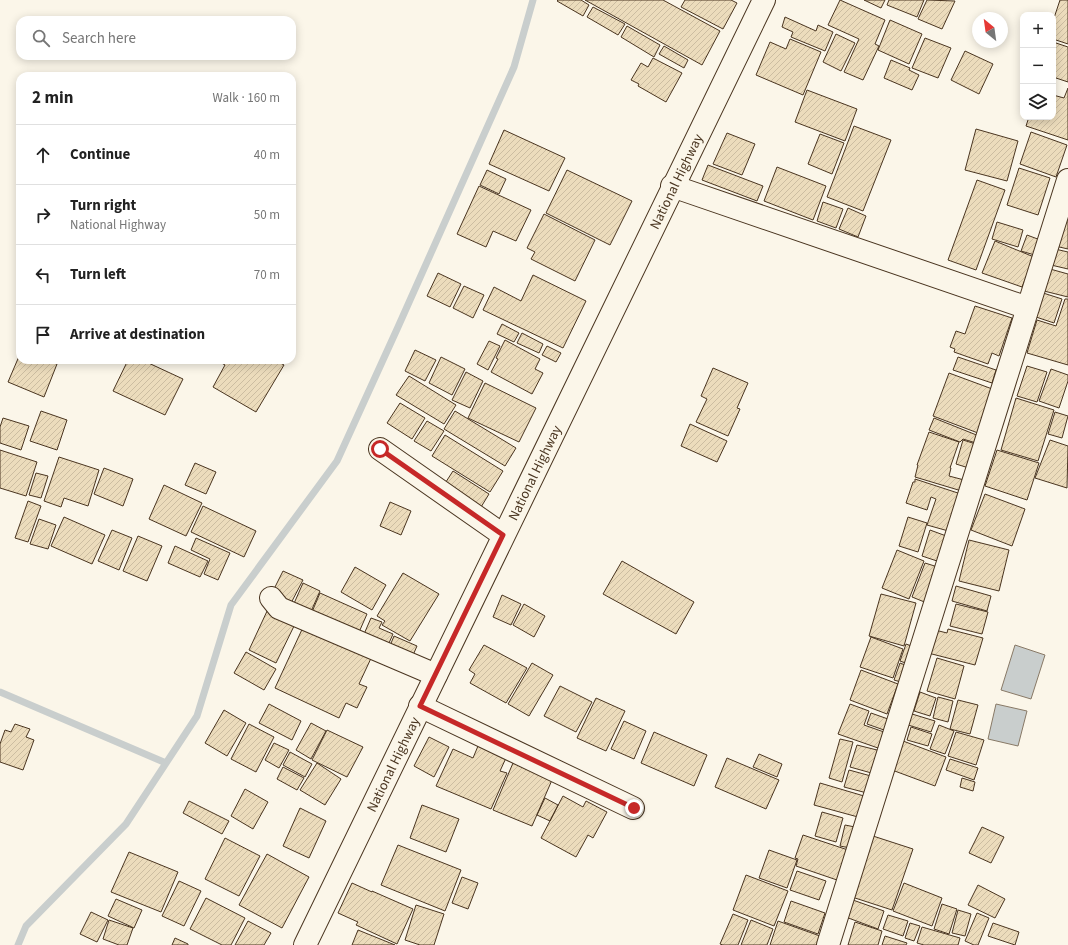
<!DOCTYPE html>
<html lang="en">
<head>
<meta charset="utf-8">
<style>
	:root { --surface:#fff; --page:#f2f2f2; --text:#222; --muted:#767676; --line:#e0e0e0 }
	body { margin:0; font-family:"Source Sans 3",sans-serif; background:var(--page); color:var(--text) }
	.controls { position:absolute; right:12px; top:12px; display:grid; overflow:hidden; border-radius:8px; box-shadow:0 2px 10px #0003 }
	.controls button { width:36px; height:36px; display:grid; place-items:center; padding:0; border:0; border-bottom:1px solid var(--line); background:var(--surface); color:var(--text); font:20px sans-serif }
	.compass { position:absolute; left:972px; top:12px; width:36px; height:36px; border-radius:50%; background:var(--surface); box-shadow:0 2px 10px #0003; rotate:331deg }
	.stop { position:absolute; width:12px; height:12px; margin:-9px; border:3px solid #c62828; border-radius:50%; background:#fff }
	.stop.end { background:#c62828; border-color:#fff; box-shadow:0 1px 4px #0008 }
	.list { margin:0; padding:0; list-style:none }
	h2 { display:flex; justify-content:space-between; align-items:center; height:52px; margin:0; padding:0 16px; font-size:17px }
	h2 small { font-size:13px; font-weight:400; color:var(--muted) }
	.list li { display:grid; grid-template-columns:26px 1fr auto; gap:12px; align-items:center; box-sizing:border-box; height:60px; padding:0 16px; border-top:1px solid var(--line) }
	.list b { display:block; font-size:15px; white-space:nowrap }
	.list p { margin:0; font-size:13px; white-space:nowrap; color:var(--muted) }
	.list em { font-size:13px; font-style:normal; color:var(--muted) }
	.icon { flex:none; width:22px; height:22px; fill:none; stroke:currentColor; stroke-width:2; stroke-linecap:round; stroke-linejoin:round }
	.map { position:relative; flex:none; width:1068px; height:945px; overflow:hidden }
	.search { position:absolute; background:var(--surface); box-shadow:0 2px 10px #0003; left:16px; top:16px; width:280px; height:44px; display:flex; align-items:center; gap:10px; box-sizing:border-box; padding:0 14px; border-radius:12px; color:var(--muted); font-size:15px }
	.panel { position:absolute; background:var(--surface); box-shadow:0 2px 10px #0003; left:16px; top:72px; width:280px; height:292px; border-radius:12px }
	.map>svg:first-child { display:block }
	.water { fill:#c9cecd; stroke:#887966 }
	.lines { fill:none; stroke-linecap:round; stroke-linejoin:round }
	.stream { stroke:#c9cecd; stroke-width:7 }
	.building { fill:url(#building-hatch); stroke:#4a3520 }
	.minor-casing { stroke:#4a3520; stroke-width:24 }
	.secondary-casing { stroke:#4a3520; stroke-width:24 }
	.minor { stroke:#fbf6e9; stroke-width:22 }
	.secondary { stroke:#fbf6e9; stroke-width:22 }
	.route { stroke:#c62828; stroke-width:5 }
	.labels { text-anchor:middle; stroke-width:3; stroke-linejoin:round; paint-order:stroke }
	.street-label { font-size:14px; fill:#4a3520; stroke:#fbf6e9 }
</style>
</head>
<body>
<div class="map">
<svg width="1068" height="945" viewBox="0 0 1068 945">
	<defs>
		<pattern id="building-hatch" width="6" height="6" patternUnits="userSpaceOnUse"><rect width="6" height="6" fill="#ecdcbc"/><path d="M-1 1l2-2M0 6l6-6M5 7l2-2" fill="none" stroke="#ccbda1"/></pattern>
	</defs>
	<rect width="100%" height="100%" fill="#fbf6e9"/>
	<!-- water -->
	<path class="water" d="M1015,645L1045,655L1031,699L1001,690Z
		M996,704L1027,711L1018,746L988,739Z"/>
	<g class="lines">
		<!-- stream -->
		<path class="stream" d="M0,692L166,763
			M18,945L26,926L126,824L197,716L231,605L337,461L398,327L514,67L533,0"/>
	</g>
	<!-- building -->
	<path class="building" d="M558,0H581L589,5L583,16L557,1Z
		M585,0H663L720,31L702,65Z
		M685,0H731L737,3L723,29L681,7Z
		M840,0L885,20L875,44L879,46L863,80L844,72L859,39L828,25Z
		M864,0H885L881,8Z
		M889,0H924L917,17L887,5Z
		M927,0L955,1L942,29L918,19Z
		M1060,0H1068V44L1053,39V21Z
		M593,7L625,24L618,35L587,17Z
		M785,17L816,31L818,25L833,32L825,51L791,37L793,32L782,27Z
		M890,20L922,34L909,64L878,50Z
		M627,26L660,45L654,57L621,37Z
		M836,34L855,43L841,71L823,62Z
		M925,38L951,48L938,78L912,68Z
		M790,39L821,52L803,95L756,75L770,42L786,49Z
		M1053,42L1068,47V82L1053,77Z
		M664,46L688,60L684,68L659,54Z
		M965,51L993,64L979,94L951,80Z
		M653,58L682,73L666,102L638,86L639,84L631,80L641,63L648,67Z
		M891,60L910,68L909,70L919,75L912,90L884,78Z
		M1068,88V140L1026,126L1029,117H1053V95L1064,98Z
		M807,90L857,109L845,141L795,122Z
		M854,126L891,140L863,211L827,197Z
		M976,129L1018,141L1007,181L965,170Z
		M504,130L565,158L549,191L489,164Z
		M1031,132L1067,145L1056,177L1020,164Z
		M727,133L755,144L742,175L713,164Z
		M820,134L844,143L832,174L808,164Z
		M708,165L763,186L757,201L702,180Z
		M777,167L826,186L813,220L764,201Z
		M1019,168L1050,178L1038,215L1007,205Z
		M487,170L506,179L499,194L480,185Z
		M567,170L632,201L610,245L546,213Z
		M977,180L1005,190L976,270L948,260Z
		M479,186L531,210L516,241L493,231L486,247L457,234Z
		M823,202L843,209L836,228L817,221Z
		M848,208L866,216L858,237L839,229Z
		M1068,211V249L1055,246Z
		M544,214L595,240L575,281L531,259L535,252L527,248Z
		M997,222L1023,230L1018,247L992,239Z
		M1027,235L1043,241L1038,256L1021,251Z
		M995,241L1034,257L1022,287L982,273Z
		M1055,249L1068,252V269L1051,265Z
		M1050,269L1068,274V297L1044,291Z
		M438,273L461,284L450,307L427,296Z
		M533,275L586,301L563,348L483,310L494,287L521,301Z
		M464,286L484,295L473,318L453,308Z
		M1040,292L1062,299L1054,323L1033,316Z
		M1065,299H1068V365L1027,353L1037,320L1056,326Z
		M975,306L1012,318L999,356L992,353L988,364L954,352L955,349L950,347L956,331L965,334Z
		M502,324L519,333L514,342L497,334Z
		M522,333L543,344L539,353L517,343Z
		M505,340L540,359L535,369L543,373L532,394L491,372L498,359L496,358Z
		M489,341L500,346L488,370L477,364Z
		M547,346L561,353L556,362L542,355Z
		M415,350L436,360L425,381L405,371Z
		M20,354V360H47L57,364L44,397L8,382Z
		M441,357L465,369L452,395L429,383Z
		M958,357L996,370L992,383L953,370Z
		M128,360H142L183,379L165,415L113,391Z
		M219,360H275L284,365L256,412L213,387L225,365L218,361Z
		M1027,366L1047,372L1037,402L1017,396Z
		M713,368L748,383L737,408L740,409L728,436L696,422L707,399L701,396Z
		M1051,369L1068,375V381L1059,408L1039,401Z
		M466,372L483,381L470,408L452,400Z
		M949,373L995,390L978,433L933,416Z
		M409,376L456,405L444,424L396,395Z
		M485,383L536,408L519,442L468,418Z
		M1016,398L1054,410L1038,461L1001,450Z
		M400,403L425,418L412,439L387,423Z
		M41,411L67,420L57,450L30,441Z
		M455,411L516,448L505,466L444,429Z
		M1055,412L1068,416L1062,438L1048,434Z
		M3,418L29,426L21,450L0,443V427Z
		M934,418L979,436L976,443L963,439L960,442L929,430Z
		M427,421L444,431L431,451L414,441Z
		M690,424L727,441L717,462L681,446Z
		M929,432L959,442L950,468H951L949,476L968,481L965,492L915,477L918,465H917Z
		M445,435L503,471L490,492L432,456Z
		M963,440L979,445L972,469L956,464Z
		M1050,440L1068,446L1067,488L1035,478Z
		M0,450L37,462L26,496L0,488Z
		M997,450L1039,463L1027,500L985,486Z
		M59,457L99,470L88,506L64,498L61,507L44,501Z
		M195,463L216,472L206,494L185,485Z
		M104,468L133,479L123,506L94,494Z
		M453,471L489,494L478,512L442,488Z
		M36,473L48,476L41,498L29,495Z
		M915,479L964,495L952,532L927,525L936,499L931,497L927,510L906,503L913,482H915Z
		M164,485L202,503L186,536L149,519Z
		M985,494L1025,509L1012,546L971,530Z
		M28,501L41,506L28,542L15,538Z
		M390,502L411,511L401,535L380,526Z
		M203,506L256,531L244,557L191,532Z
		M64,517L105,535L92,564L51,546Z
		M908,517L927,523L918,552L899,546Z
		M39,519L56,525L48,549L30,544Z
		M112,530L132,538L119,570L98,561Z
		M930,530L949,537L940,562L922,556Z
		M138,536L162,546L147,581L123,571Z
		M196,538L230,553L218,580L204,574L210,559L191,550Z
		M969,540L1009,550L999,591L959,581Z
		M175,546L208,561L200,577L168,563Z
		M897,550L924,561L909,599L882,588Z
		M622,561L694,602L676,634L603,594Z
		M925,563L941,568L927,603L912,597Z
		M355,567L386,585L372,610L341,592Z
		M283,571L303,580L290,605L271,595Z
		M403,573L439,594L410,641L382,625L385,621L377,616Z
		M303,583L320,591L309,616L292,608Z
		M956,586L991,596L987,611L952,601Z
		M320,593L367,614L356,639L309,619Z
		M881,594L916,603L904,646L869,636Z
		M502,595L521,604L511,625L493,617Z
		M524,604L545,616L534,637L513,625Z
		M956,604L988,612L982,634L950,626Z
		M268,609L296,622L276,663L249,650Z
		M371,618L382,622L379,628L393,634L385,652L361,641Z
		M305,623L373,654L359,684L367,687L357,708L346,703L339,718L275,688Z
		M948,629L983,638L975,665L928,653L935,630L947,633Z
		M394,636L417,646L410,662L387,653Z
		M871,637L903,649L893,678L860,667Z
		M906,644L917,648L911,665L900,661Z
		M484,645L527,668L506,703L470,683L475,674L469,670Z
		M246,652L276,669L264,690L234,673Z
		M937,658L964,666L955,699L927,691Z
		M532,663L553,675L529,716L508,704Z
		M900,663L910,667L904,683L894,680Z
		M861,670L898,684L887,714L850,700Z
		M560,686L592,702L576,732L544,716Z
		M920,692L936,698L930,716L914,711Z
		M938,697L953,701L948,722L933,718Z
		M596,698L625,711L606,751L577,738Z
		M958,700L978,705L970,734L950,729Z
		M269,704L301,721L292,740L259,723Z
		M850,704L869,711L864,725L884,732L878,748L838,734Z
		M224,710L246,723L227,756L205,743Z
		M871,713L888,719L884,730L867,724Z
		M912,714L935,721L931,732L908,725Z
		M624,721L646,731L634,759L611,749Z
		M311,723L326,731L311,759L296,750Z
		M15,724L30,729L26,737L34,740L23,770L0,762V744L5,730L11,732Z
		M249,724L274,737L256,772L231,759Z
		M939,725L954,731L945,754L930,749Z
		M911,727L932,734L928,746L907,740Z
		M327,730L363,747L347,777L312,760Z
		M654,732L707,755L694,786L641,763Z
		M956,732L984,740L976,765L948,756Z
		M429,737L449,747L434,777L414,766Z
		M840,739L853,742L842,782L829,778Z
		M903,741L946,757L935,786L892,770Z
		M274,743L289,750L279,768L265,760Z
		M857,745L881,751L875,774L850,767Z
		M478,746L506,758L500,771L507,773L491,809L436,786L453,749L473,758Z
		M290,752L312,764L305,777L283,765Z
		M759,754L782,764L777,777L753,767Z
		M727,758L779,780L766,809L715,787Z
		M950,759L978,768L974,780L946,770Z
		M317,763L341,779L325,805L300,790Z
		M513,763L552,780L532,826L493,810Z
		M283,767L304,778L297,790L277,779Z
		M849,770L871,776L867,793L844,787Z
		M962,778L975,782L973,791L960,787Z
		M820,783L864,796L858,817L814,805Z
		M245,789L268,802L253,829L231,816Z
		M563,796L583,807L586,801L607,812L593,838L588,835L576,857L541,838Z
		M545,798L558,805L550,821L537,815Z
		M189,801L229,821L222,834L183,813Z
		M422,805L459,819L446,852L410,838Z
		M300,808L326,821L309,858L283,846Z
		M822,812L843,818L836,842L815,836Z
		M845,825L855,827L850,848L840,846Z
		M982,827L1004,837L991,863L969,853Z
		M803,835L848,850L837,880L796,866L798,859L795,858Z
		M873,836L913,849L892,910L852,897Z
		M225,838L260,856L239,896L205,879Z
		M398,845L461,870L445,911L381,885Z
		M769,850L797,860L787,888L759,878Z
		M129,852L178,872L161,912L111,892Z
		M267,854L309,877L282,928L239,905Z
		M797,871L826,881L819,900L790,890Z
		M746,875L788,891L774,926L733,910Z
		M462,877L478,883L468,909L452,903Z
		M179,881L201,891L184,926L162,916Z
		M352,883L372,892V891L413,909L397,944L356,925L358,922L338,913Z
		M904,883L942,898L932,926L893,911Z
		M978,885L1005,899L995,918L968,905Z
		M206,898L245,918L231,945H222L190,929Z
		M116,899L142,910L134,928L108,916Z
		M850,899L884,911L878,929L843,916Z
		M791,901L825,913L818,934L784,922Z
		M942,904L957,909L949,934L934,929Z
		M416,905L444,914L434,945H420L405,940Z
		M958,910L971,914L965,936L952,933Z
		M91,912L108,920L97,942L80,934Z
		M977,913L989,918L978,945H974L965,941Z
		M733,914L748,920L738,945H723L720,944Z
		M888,915L908,921L903,936L883,929Z
		M109,920L133,928L127,945H119L103,939Z
		M751,920L773,929L767,945H741Z
		M248,921L271,933L264,945H235Z
		M778,921L820,936L817,945H770Z
		M855,922L882,931L878,945H848Z
		M910,923L920,926L914,941L905,938Z
		M993,923L1019,932L1015,945L988,936Z
		M922,927L960,938L958,945H924L917,943Z
		M358,930L395,945H352Z
		M885,936L907,943L906,945H882Z
		M175,938L188,944V945H172Z"/>
	<g class="lines">
		<!-- minor casing -->
		<g class="minor-casing">
			<path id="minor" d="M672,186L1028,308
				M380,449L503,535
				M271,598L279,608L436,675
				M420,706L633,808
				M828,945L1068,180"/>
		</g>
		<!-- secondary casing -->
		<g class="secondary-casing">
			<g id="secondary">
				<path id="s1" d="M305,945L764,0"/>
			</g>
		</g>
		<!-- minor -->
		<use href="#minor" class="minor"/>
		<!-- secondary -->
		<use href="#secondary" class="secondary"/>
	</g>
	<g class="lines">
		<!-- route -->
		<path class="route" d="M380,449L503,535L420,706L634,808"/>
	</g>
	<g class="labels">
		<!-- street labels -->
		<g class="street-label">
			<text dy="5" stroke="none"><textPath href="#s1" startOffset="849">National Highway</textPath></text>
			<text dy="5" stroke="none"><textPath href="#s1" startOffset="525">National Highway</textPath></text>
			<text dy="5" stroke="none"><textPath href="#s1" startOffset="201">National Highway</textPath></text>
		</g>
	</g>
</svg>
<div class="controls">
<button>+</button>
<button>−</button>
<button><svg class="icon" aria-label="layers" viewBox="0 0 24 24"><path d="M12 4l9 5-9 5-9-5zM3 14l9 5 9-5"/></svg></button>
</div>
<svg class="compass" viewBox="-18 -18 36 36"><path d="M0-13l5 13h-10z" fill="#e53935"/><path d="M0 13l5-13h-10z" fill="#767676"/></svg>
<div class="stop" style="left:380px;top:449px"></div>
<div class="stop end" style="left:634px;top:808px"></div>
<div class="search"><svg class="icon" aria-label="search" viewBox="0 0 24 24"><circle cx="10" cy="10" r="6"/><path d="M15 15l6 6"/></svg>Search here</div>
<section class="panel">
<h2>2 min<small>Walk · 160 m</small></h2>
<ul class="list">
<li><svg class="icon" aria-label="ahead" viewBox="0 0 24 24"><path d="M12 20V5M6 11l6-6 6 6"/></svg><div><b>Continue</b></div><em>40 m</em></li>
<li><svg class="icon" aria-label="right" viewBox="0 0 24 24"><path d="M7 20v-9h11M14 6l5 5-5 5"/></svg><div><b>Turn right</b><p>National Highway</p></div><em>50 m</em></li>
<li><svg class="icon" aria-label="left" viewBox="0 0 24 24"><path d="M17 20v-9H6M10 6l-5 5 5 5"/></svg><div><b>Turn left</b></div><em>70 m</em></li>
<li><svg class="icon" aria-label="arrive" viewBox="0 0 24 24"><path d="M6 21V4h12l-3 4 3 4H6"/></svg><div><b>Arrive at destination</b></div></li>
</ul>
</section>
</div>
</body>
</html>
